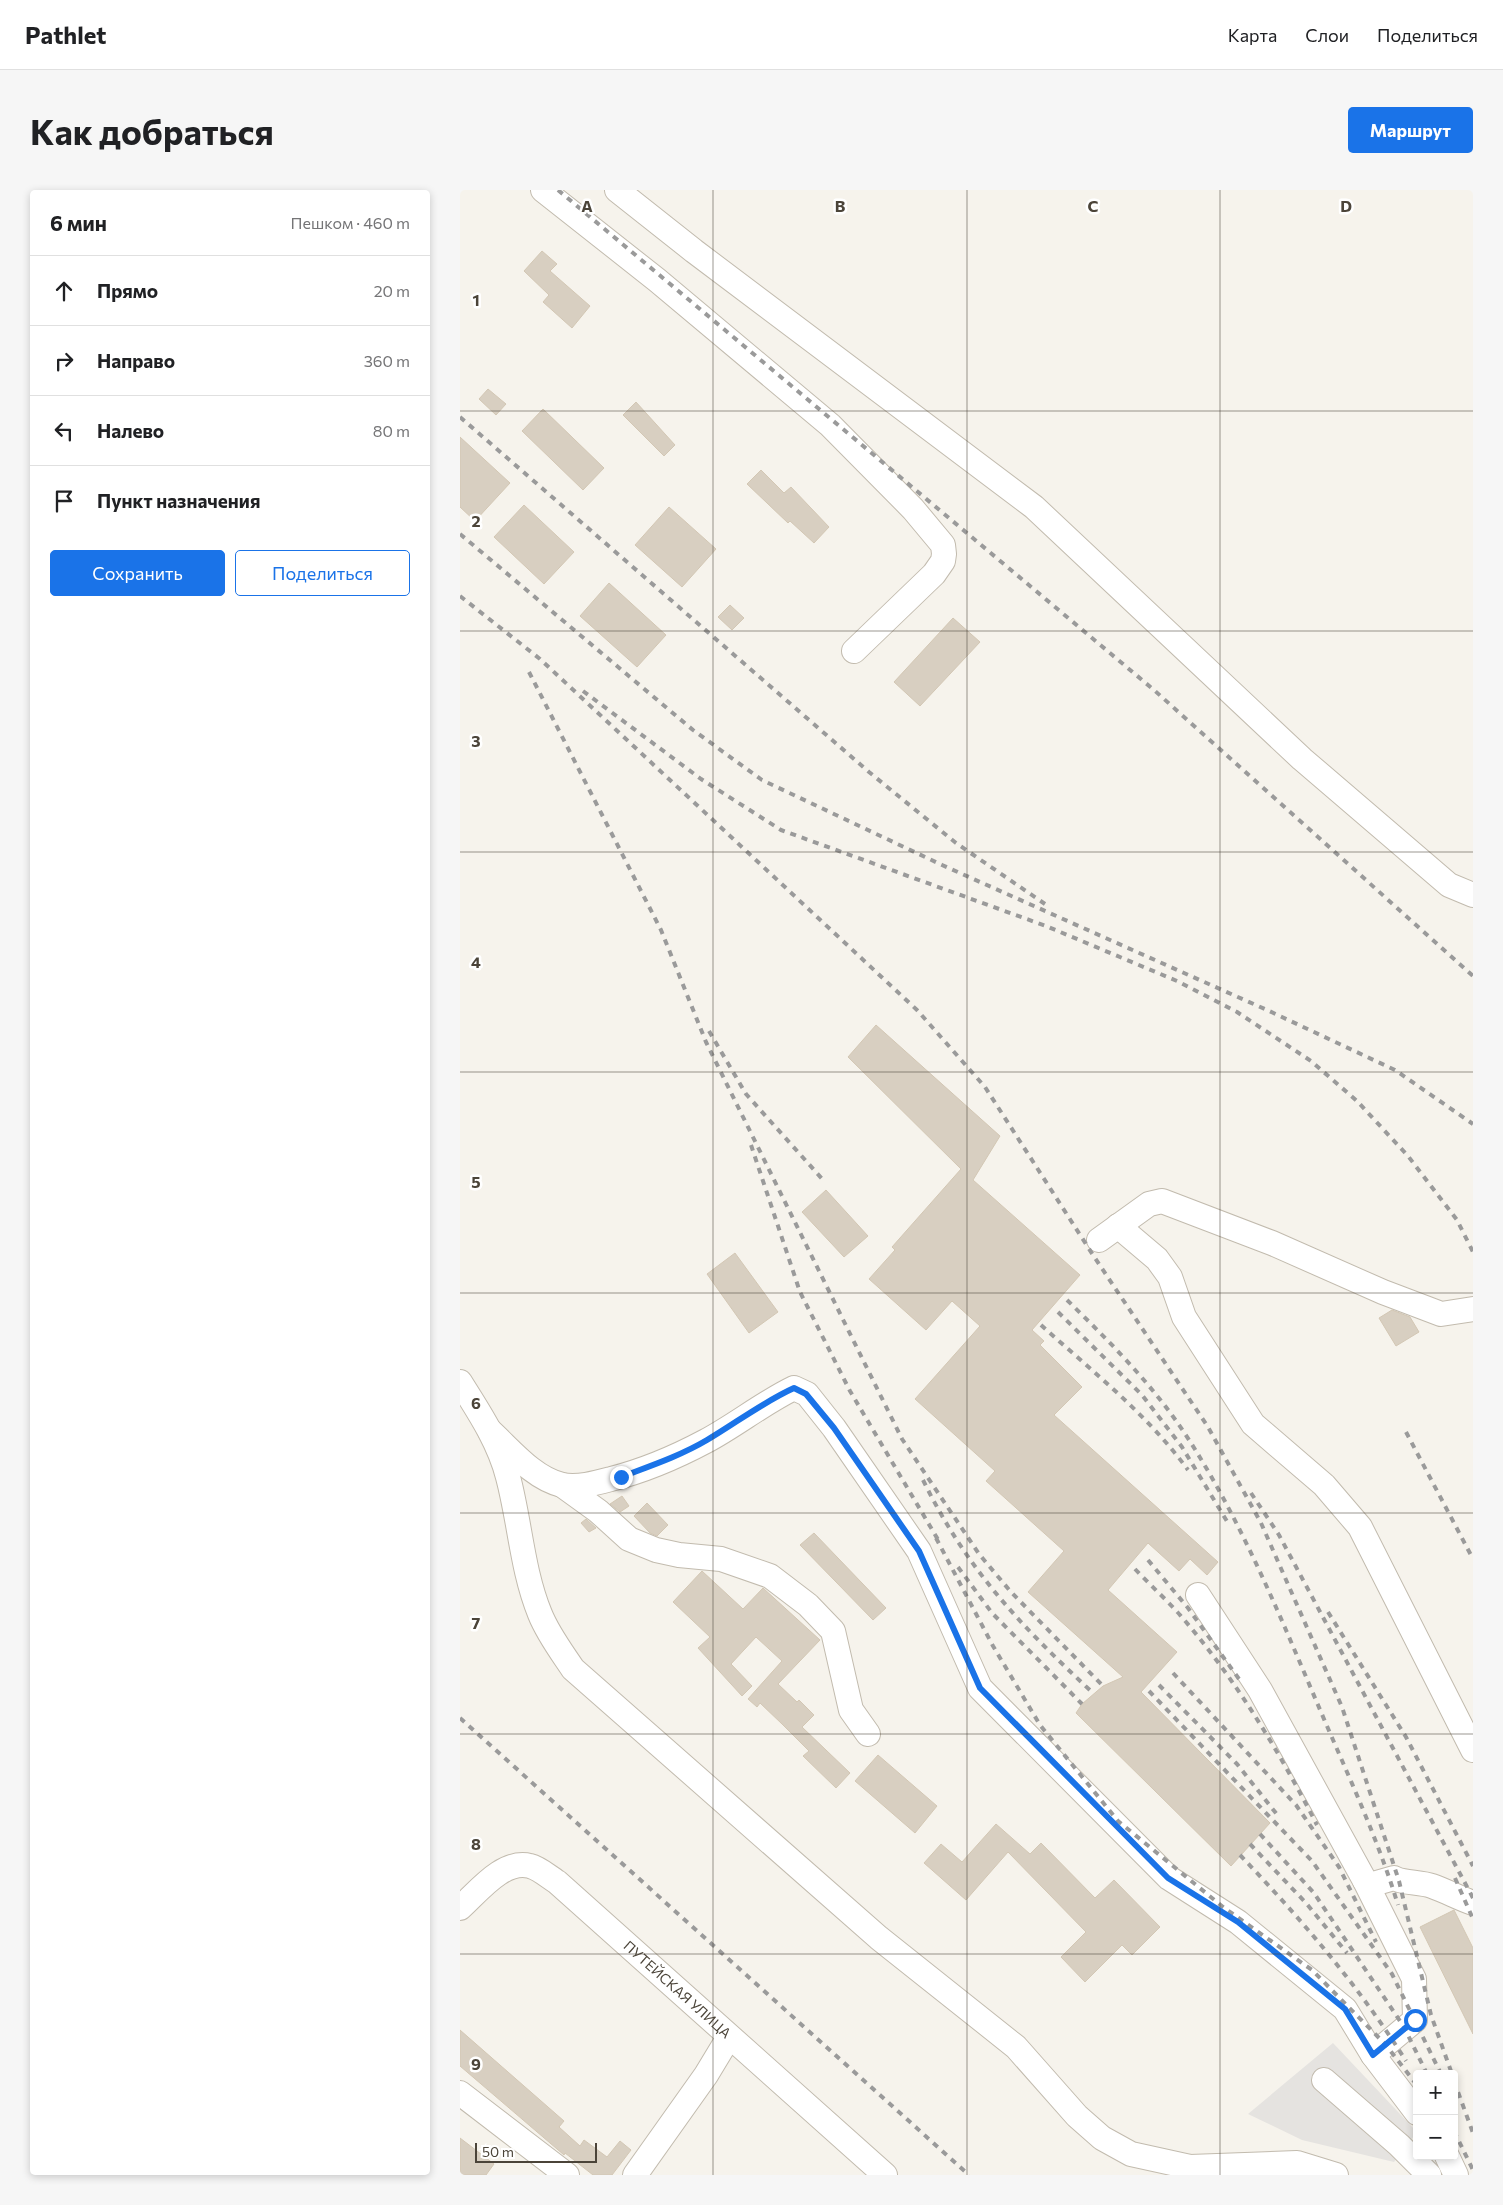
<!DOCTYPE html>
<html lang="ru">
<head>
<meta charset="utf-8">
<style>
	:root { --surface:#fff; --page:#f6f6f6; --text:#202124; --muted:#757577; --line:#e0e0e0; --accent:#1a73e8 }
	body { margin:0; font-family:Commissioner,sans-serif; background:var(--page); color:var(--text) }
	.controls { position:absolute; right:15px; bottom:15px; display:grid; overflow:hidden; border-radius:5px; box-shadow:0 2px 8px #0003 }
	.controls button { width:45px; height:45px; display:grid; place-items:center; padding:0; border:0; border-bottom:1px solid var(--line); background:var(--surface); color:var(--text); font:25px sans-serif }
	.scale { position:absolute; left:15px; bottom:12px; width:122px; box-sizing:border-box; padding-left:5px; border:2px solid #4b4439; border-top:0; font-size:14px; line-height:18px; white-space:nowrap; color:#4b4439; -webkit-text-stroke:4px #fff; paint-order:stroke }
	.stop { position:absolute; width:15px; height:15px; margin:-11px; border:4px solid #1a73e8; border-radius:50%; background:#fff }
	.stop.end { background:#1a73e8; border-color:#fff; box-shadow:0 1px 5px #0008 }
	.list { margin:0; padding:0; list-style:none }
	h2 { display:flex; justify-content:space-between; align-items:center; height:65px; margin:0; padding:0 20px; font-size:21px }
	h2 small { font-size:16px; font-weight:400; color:var(--muted) }
	.list li { display:grid; grid-template-columns:32px 1fr auto; gap:15px; align-items:center; box-sizing:border-box; height:70px; padding:0 20px; border-top:1px solid var(--line) }
	.list b { display:block; font-size:19px; white-space:nowrap }
	.list em { font-size:16px; font-style:normal; color:var(--muted) }
	.actions { display:flex; gap:10px; padding:15px 20px }
	.actions a { flex:1; padding:11px 0; border:1px solid var(--accent); border-radius:5px; text-align:center; font-size:18px; color:var(--accent) }
	.actions .main { background:var(--accent); color:#fff }
	.icon { flex:none; width:28px; height:28px; fill:none; stroke:currentColor; stroke-width:2; stroke-linecap:round; stroke-linejoin:round }
	.map { position:relative; flex:none; width:1013px; height:1985px; overflow:hidden; border-radius:5px }
	header { display:flex; align-items:center; gap:30px; box-sizing:border-box; height:70px; padding:0 25px; background:var(--surface); border-bottom:1px solid var(--line) }
	header strong { font-size:24px }
	nav { display:flex; gap:28px; margin-inline-start:auto; font-size:18px }
	.intro { display:flex; align-items:center; justify-content:space-between; box-sizing:border-box; height:120px; padding:0 30px }
	h1 { margin:0; font-size:35px }
	.button { padding:12px 22px; border-radius:5px; background:var(--accent); color:#fff; font-size:18px; font-weight:700 }
	main { display:flex; gap:30px; padding:0 30px }
	aside { flex:1; background:var(--surface); border-radius:5px; box-shadow:0 2px 8px #0003 }
	.map>svg:first-child { display:block }
	.parking { fill:#e5e3e0 }
	.building { fill:#d8cfc1; stroke:#d3c7b4 }
	.lines { fill:none; stroke-linecap:round; stroke-linejoin:round }
	.minor-casing { stroke:#c2bbae; stroke-width:26 }
	.minor { stroke:#fff; stroke-width:24 }
	.rail { stroke:#9a9a9a; stroke-width:4; stroke-dasharray:6 6; stroke-linecap:butt }
	.route { stroke:#1a73e8; stroke-width:6 }
	.grid { fill:none; stroke:#4b4439; stroke-width:1; stroke-opacity:0.55 }
	.labels { text-anchor:middle; stroke-width:5; stroke-linejoin:round; paint-order:stroke }
	.street-label { font-size:14px; fill:#4b4439; stroke:#fff }
	.grid-label { font-size:16px; text-anchor:middle; font-weight:bold; fill:#4b4439; stroke:#fff; stroke-width:5; stroke-linejoin:round; paint-order:stroke }
</style>
</head>
<body>
<header>
<strong>Pathlet</strong>
<nav><a>Карта</a><a>Слои</a><a>Поделиться</a></nav>
</header>
<div class="intro"><h1>Как добраться</h1><a class="button">Маршрут</a></div>
<main>
<aside>
<h2>6 мин<small>Пешком · 460 m</small></h2>
<ul class="list">
<li><svg class="icon" aria-label="ahead" viewBox="0 0 24 24"><path d="M12 20V5M6 11l6-6 6 6"/></svg><div><b>Прямо</b></div><em>20 m</em></li>
<li><svg class="icon" aria-label="right" viewBox="0 0 24 24"><path d="M7 20v-9h11M14 6l5 5-5 5"/></svg><div><b>Направо</b></div><em>360 m</em></li>
<li><svg class="icon" aria-label="left" viewBox="0 0 24 24"><path d="M17 20v-9H6M10 6l-5 5 5 5"/></svg><div><b>Налево</b></div><em>80 m</em></li>
<li><svg class="icon" aria-label="arrive" viewBox="0 0 24 24"><path d="M6 21V4h12l-3 4 3 4H6"/></svg><div><b>Пункт назначения</b></div></li>
</ul>
<div class="actions"><a class="main">Сохранить</a><a>Поделиться</a></div>
</aside>
<div class="map">
<svg width="1013" height="1985" viewBox="0 0 1013 1985">
	<rect width="100%" height="100%" fill="#f6f3ec"/>
	<!-- parking -->
	<path class="parking" d="M873,1853L957,1942L934,1972L842,1950L788,1924Z"/>
	<!-- building -->
	<path class="building" d="M82,61L97,74L90,81L130,116L112,138L83,112L89,105L64,81Z
		M28,199L46,214L36,225L19,209Z
		M176,212L215,255L204,266L163,225Z
		M83,219L144,278L123,300L62,241Z
		M0,247L50,293L15,331L0,317Z
		M301,280L324,303L331,297L369,337L354,353L330,331L328,333L287,294Z
		M64,315L114,362L84,394L34,347Z
		M209,317L256,359L222,397L175,355Z
		M149,393L206,445L177,477L120,426Z
		M270,415L284,428L272,440L258,427Z
		M493,428L520,452L460,516L434,492Z
		M416,835L540,946L513,990L620,1085L572,1140L584,1151L580,1155L622,1197L594,1225L758,1372L747,1385L730,1369L719,1381L688,1353L648,1400L717,1462L681,1502L810,1633L771,1676L616,1523L622,1514L643,1496L663,1487L568,1402L604,1361L526,1291L535,1281L455,1209L520,1136L492,1111L466,1140L409,1089L435,1060L432,1057L501,979L388,867Z
		M366,1000L408,1046L384,1067L342,1022Z
		M275,1063L318,1122L289,1143L247,1084Z
		M932,1120L950,1127L959,1142L936,1156L919,1128Z
		M162,1306L169,1316L160,1322L150,1314Z
		M187,1313L208,1335L197,1346L190,1343L174,1326Z
		M126,1329L136,1338L129,1342L121,1333Z
		M354,1343L426,1418L413,1430L340,1355Z
		M242,1381L283,1419L303,1398L360,1450L318,1494L337,1512L339,1510L354,1525L342,1537L390,1583L376,1598L343,1566L349,1561L322,1534L300,1513L297,1517L288,1509L322,1471L296,1447L271,1474L292,1496L282,1506L238,1458L250,1447L213,1412Z
		M418,1565L477,1616L455,1643L395,1591Z
		M536,1634L570,1664L581,1653L635,1708L654,1690L700,1737L672,1765L662,1755L625,1792L601,1767L626,1742L548,1662L506,1710L464,1673L481,1654L502,1672Z
		M994,1720L1013,1758V1844L960,1737Z
		M0,1840L104,1931L99,1937L120,1956L124,1950L147,1967L160,1951L171,1960L152,1985H133L105,1963L104,1965L0,1876Z
		M0,1948L34,1974L26,1985H0Z"/>
	<g class="lines">
		<!-- minor casing -->
		<g class="minor-casing">
			<g id="minor">
				<path d="M83,0L197,90L370,235L453,319L483,355L484,364L483,371L474,384L394,461"/>
				<path d="M157,0L234,61L574,317L842,569L989,695L1013,705"/>
				<path d="M658,1036L697,1069L710,1087L724,1127L793,1234L864,1295L900,1337L1013,1560"/>
				<path d="M639,1050L689,1014L702,1011L812,1053L923,1102L981,1124L1013,1119"/>
				<path d="M0,1192C19,1222 39,1252 48,1287C60,1332 62,1380 80,1424C88,1444 101,1461 113,1479L419,1748L556,1857L617,1926L642,1948L671,1964L730,1977L837,1973L876,1985"/>
				<path d="M30,1241C51,1260 73,1288 102,1295C118,1298 136,1293 151,1289C183,1281 216,1267 246,1251C276,1235 303,1213 334,1198L347,1204L374,1238L459,1361L520,1498L709,1688L778,1732L885,1819L913,1865L957,1923"/>
				<path d="M102,1295L138,1321L169,1349L196,1360L219,1365L261,1369L310,1386L348,1415L373,1441L391,1520L408,1544"/>
				<path d="M738,1405L800,1500L905,1691L913,1694L934,1688C942,1693 961,1692 972,1696C986,1701 999,1708 1013,1713"/>
				<path d="M905,1691L954,1789L955,1830L913,1865"/>
				<path id="s1" d="M0,1718C18,1702 43,1669 70,1676C79,1678 89,1687 97,1692L425,1985"/>
				<path d="M864,1890L939,1955L969,1985"/>
				<path d="M0,1903L107,1985"/>
				<path d="M987,1966L996,1985"/>
				<path d="M175,1985L246,1885L269,1847"/>
			</g>
		</g>
		<!-- minor -->
		<use href="#minor" class="minor"/>
		<!-- rail -->
		<path class="rail" d="M98,0L694,500L1013,786
			M0,227L409,582L496,653L585,714
			M0,344L233,540L302,590L482,675L807,820L935,880L1013,934
			M0,406L80,469L457,820L525,897L633,1065L748,1237L801,1333L882,1517L939,1691L971,1825L992,1884
			M69,482L201,740L246,852L442,1249L519,1364L551,1402L643,1496
			M123,501L241,589L321,640L586,736L717,791L777,822L851,871L897,911L948,966L997,1030L1013,1062
			M249,841L286,904L364,991
			M291,955L340,1102L390,1201L480,1353
			M607,1110C652,1154 697,1199 731,1253C783,1335 820,1426 858,1515C886,1581 917,1646 938,1715
			M598,1122L682,1205L722,1257L768,1333
			M581,1135C632,1181 688,1225 728,1280
			M946,1242L1013,1369
			M463,1290C507,1380 561,1436 633,1503
			M791,1303L819,1345L1013,1708
			M476,1348L533,1456L580,1535L658,1631L763,1717L852,1780L925,1854L957,1895
			M688,1370L728,1418L779,1489
			M498,1377L532,1423L622,1514
			M675,1379C690,1395 706,1409 720,1425C775,1488 819,1561 857,1635
			M868,1422L946,1547L1013,1676
			M713,1483L836,1615L879,1677L916,1752
			M699,1495L777,1574L819,1627
			M689,1501L852,1671L932,1784L981,1884
			M0,1528L509,1985
			M800,1644L854,1703L944,1837L967,1884
			M790,1654L846,1713L887,1763
			M780,1665C841,1729 899,1796 946,1871
			M995,1688L1013,1729
			M994,1891L1013,1943
			M994,1941L1013,1980"/>
	</g>
	<g class="lines">
		<!-- route -->
		<path class="route" d="M161,1287C190,1276 220,1266 247,1250C276,1233 303,1212 334,1198L346,1204L374,1238L459,1361L520,1498L708,1688L778,1732L885,1819L913,1865L955,1830"/>
	</g>
	<!-- grid -->
	<path class="grid" d="M253,0V1985M507,0V1985M760,0V1985M0,221H1013M0,441H1013M0,662H1013M0,882H1013M0,1103H1013M0,1323H1013M0,1544H1013M0,1764H1013"/>
	<g class="labels">
		<!-- street labels -->
		<g class="street-label">
			<text dy="5" stroke="none"><textPath href="#s1" startOffset="278">ПУТЕЙСКАЯ УЛИЦА</textPath></text>
		</g>
	</g>
	<g class="grid-label">
		<text x="127" y="22">A</text>
		<text x="380" y="22">B</text>
		<text x="633" y="22">C</text>
		<text x="886" y="22">D</text>
		<text x="16" y="116">1</text>
		<text x="16" y="337">2</text>
		<text x="16" y="557">3</text>
		<text x="16" y="778">4</text>
		<text x="16" y="998">5</text>
		<text x="16" y="1219">6</text>
		<text x="16" y="1439">7</text>
		<text x="16" y="1660">8</text>
		<text x="16" y="1880">9</text>
	</g>
</svg>
<div class="controls">
<button>+</button>
<button>−</button>
</div>
<div class="scale">50 m</div>
<div class="stop" style="left:955px;top:1830px"></div>
<div class="stop end" style="left:161px;top:1287px"></div>
</div>
</main>
</body>
</html>
